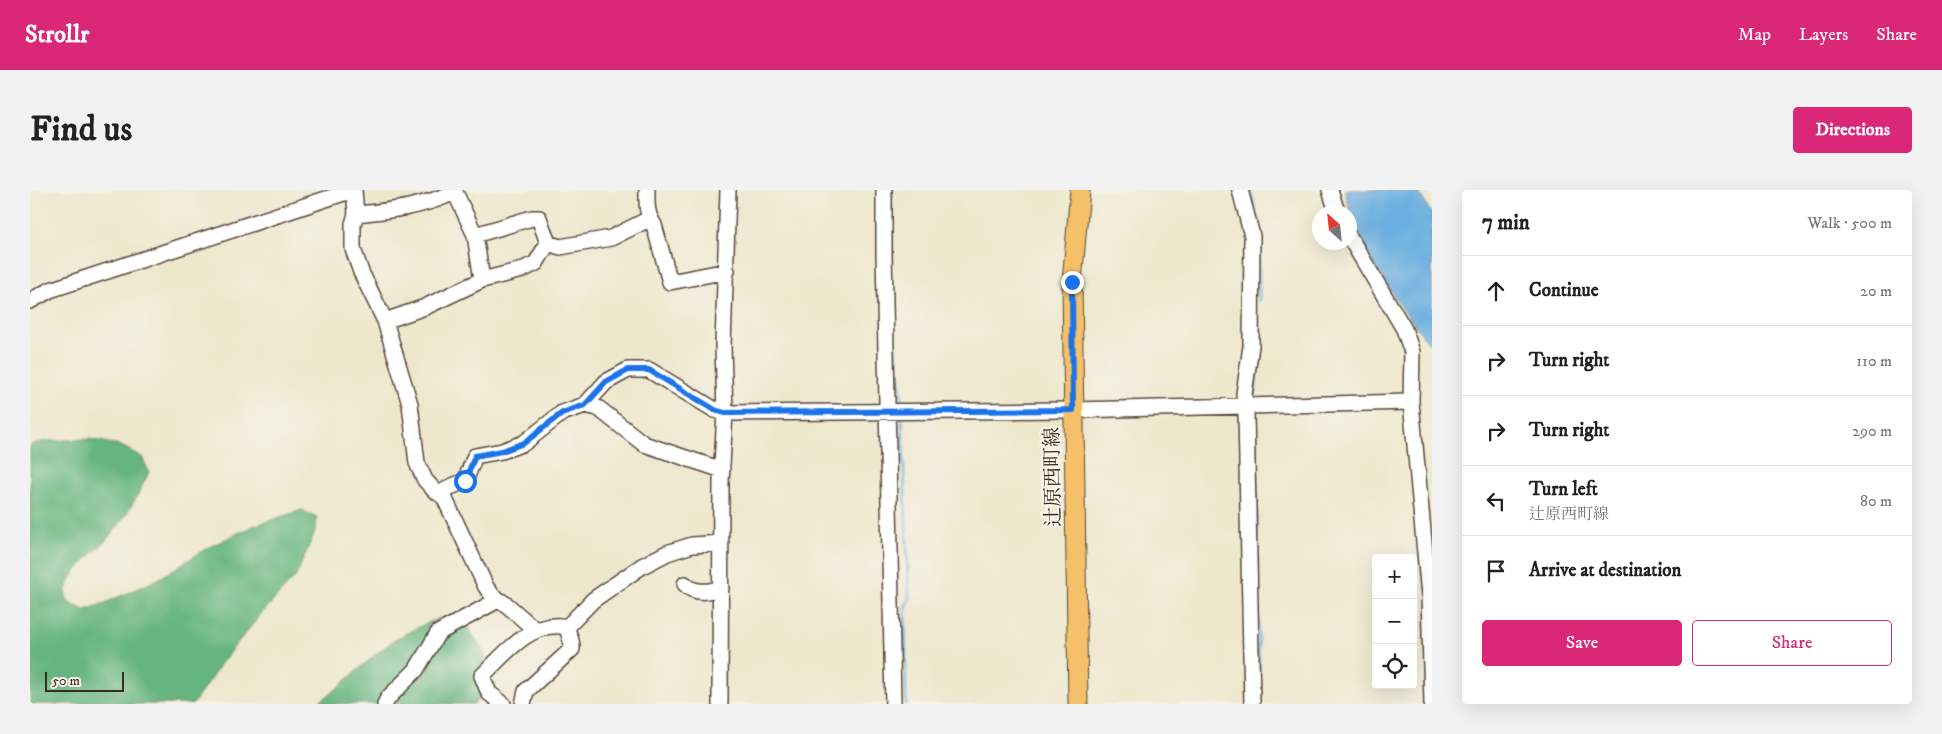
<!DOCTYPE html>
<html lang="en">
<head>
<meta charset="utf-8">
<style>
	:root { --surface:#fff; --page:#f2f2f2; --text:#222; --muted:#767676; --line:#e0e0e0; --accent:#db2777 }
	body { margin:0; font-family:"IM FELL DW Pica","Noto Serif JP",serif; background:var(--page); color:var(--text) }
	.controls { position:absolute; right:15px; bottom:15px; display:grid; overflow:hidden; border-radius:5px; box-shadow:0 5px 20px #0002 }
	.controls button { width:45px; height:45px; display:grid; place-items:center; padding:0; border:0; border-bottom:1px solid var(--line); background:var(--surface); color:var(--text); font:25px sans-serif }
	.compass { position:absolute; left:1282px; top:15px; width:45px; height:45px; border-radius:50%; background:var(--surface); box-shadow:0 5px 20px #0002; rotate:333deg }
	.scale { position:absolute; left:15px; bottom:12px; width:79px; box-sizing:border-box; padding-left:5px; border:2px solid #3b2a1e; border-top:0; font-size:14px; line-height:18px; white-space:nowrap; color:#3b2a1e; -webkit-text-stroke:4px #f7f3e8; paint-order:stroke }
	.stop { position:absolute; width:15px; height:15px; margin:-11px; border:4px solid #1a73e8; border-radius:50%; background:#fff }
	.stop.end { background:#1a73e8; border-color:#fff; box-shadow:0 1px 5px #0008 }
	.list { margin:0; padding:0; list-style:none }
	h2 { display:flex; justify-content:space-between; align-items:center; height:65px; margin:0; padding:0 20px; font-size:21px }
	h2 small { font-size:16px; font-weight:400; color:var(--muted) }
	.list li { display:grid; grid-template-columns:32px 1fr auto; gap:15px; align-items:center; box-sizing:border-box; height:70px; padding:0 20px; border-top:1px solid var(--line) }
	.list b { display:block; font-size:19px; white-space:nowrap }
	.list p { margin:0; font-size:16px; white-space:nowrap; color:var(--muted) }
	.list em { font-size:16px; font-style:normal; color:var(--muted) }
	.actions { display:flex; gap:10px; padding:15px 20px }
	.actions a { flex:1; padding:11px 0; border:1px solid var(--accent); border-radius:5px; text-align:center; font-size:18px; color:var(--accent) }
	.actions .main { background:var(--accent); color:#fff }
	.icon { flex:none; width:28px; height:28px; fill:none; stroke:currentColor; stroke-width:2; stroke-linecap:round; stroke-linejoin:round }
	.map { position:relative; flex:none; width:1402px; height:514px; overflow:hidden; border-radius:5px }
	header { display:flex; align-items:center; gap:30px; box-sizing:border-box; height:70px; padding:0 25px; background:var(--accent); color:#fff }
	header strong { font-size:24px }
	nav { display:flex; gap:28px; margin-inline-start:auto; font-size:18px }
	.intro { display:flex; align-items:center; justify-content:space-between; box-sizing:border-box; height:120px; padding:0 30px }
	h1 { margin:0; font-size:35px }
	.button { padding:12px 22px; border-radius:5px; background:var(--accent); color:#fff; font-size:18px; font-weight:700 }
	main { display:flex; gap:30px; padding:0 30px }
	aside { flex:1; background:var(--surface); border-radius:5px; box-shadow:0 5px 20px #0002 }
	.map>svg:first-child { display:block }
	.forest { fill:#66b580; stroke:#50704f }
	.water { fill:#6aafe0; stroke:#526c7f }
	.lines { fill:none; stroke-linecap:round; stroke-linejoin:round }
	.stream { stroke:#6aafe0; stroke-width:3 }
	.minor-casing { stroke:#564638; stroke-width:18 }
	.major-casing { stroke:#564638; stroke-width:21 }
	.minor { stroke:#fff; stroke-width:15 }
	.major { stroke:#f4c16a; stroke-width:19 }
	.route { stroke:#1a73e8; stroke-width:6 }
	.labels { text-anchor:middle; stroke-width:5; stroke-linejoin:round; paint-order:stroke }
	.street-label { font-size:20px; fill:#3b2a1e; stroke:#f7f3e8 }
</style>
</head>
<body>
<header>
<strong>Strollr</strong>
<nav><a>Map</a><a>Layers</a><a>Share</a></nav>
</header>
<div class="intro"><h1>Find us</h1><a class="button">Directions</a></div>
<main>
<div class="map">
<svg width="1402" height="514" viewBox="0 0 1402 514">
	<rect width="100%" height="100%" fill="#f7f3e8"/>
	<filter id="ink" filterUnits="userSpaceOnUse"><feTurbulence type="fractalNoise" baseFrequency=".02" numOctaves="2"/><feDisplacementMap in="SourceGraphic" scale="10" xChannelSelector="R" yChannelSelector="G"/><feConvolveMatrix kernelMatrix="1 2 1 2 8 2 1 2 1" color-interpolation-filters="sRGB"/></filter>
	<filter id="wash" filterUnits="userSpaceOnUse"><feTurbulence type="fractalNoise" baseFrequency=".0096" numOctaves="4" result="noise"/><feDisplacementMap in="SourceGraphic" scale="20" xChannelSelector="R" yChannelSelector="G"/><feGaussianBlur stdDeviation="1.12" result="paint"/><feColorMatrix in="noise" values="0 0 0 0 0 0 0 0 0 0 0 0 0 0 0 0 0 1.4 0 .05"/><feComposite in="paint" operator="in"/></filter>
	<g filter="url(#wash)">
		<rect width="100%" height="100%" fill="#ede7cc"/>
		<!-- forest -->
		<path class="forest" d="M59,249L89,255L112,267L119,282C108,305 95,330 78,348C63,365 44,377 36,399C34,404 38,409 40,414L55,420L70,415L127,390L177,358L223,336L272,320L287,327L286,339L266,386L231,424L195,468L163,514H0V255L16,251Z
			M410,428L437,436L455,464L457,492L445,514H286C312,497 331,475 355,457C372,444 390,436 410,428Z"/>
		<!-- water -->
		<path class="water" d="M1315,0H1387L1402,24V157C1365,110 1327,60 1315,0Z"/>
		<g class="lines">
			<!-- stream -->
			<path class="stream" d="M861,0L862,65
				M1220,0L1230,38L1229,111
				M863,142L873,217
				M1225,211L1227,165
				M1225,220L1229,503
				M872,226L879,409L875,417L876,514"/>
		</g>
	</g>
	<g filter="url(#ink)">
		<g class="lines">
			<!-- minor casing -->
			<g class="minor-casing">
				<path id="minor" d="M324,0L326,24L323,34V59L331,82L355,131L380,214L387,273L395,290L404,300L414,307L456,397L463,406L477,415L502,437L504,441
					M424,0L445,45L452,90
					M617,0C617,13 616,24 624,35L640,92L697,81
					M854,0V62L863,514
					M1210,0L1222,46L1221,156L1214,204L1216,224L1222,514
					M1300,0L1307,22
					M326,24C359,21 394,17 424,2
					M1320,48L1374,139L1382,162L1381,212L1399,406L1402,514
					M518,53L530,57L581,48L619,29
					M0,111L20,100L314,3H324
					M355,131L395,117L452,90L492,80L506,73L518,53L509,28H502L445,45
					M555,215L568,218L614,254L692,280
					M410,304L420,297L435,291L445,266L472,261L494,253L532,223L555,215L576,192L598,180H619L685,220L695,223L1043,220L1381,212
					M655,394C664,404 679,402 691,398
					M537,437L563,410L612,376L637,363L662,355L691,353
					M355,514L358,508L386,480L408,443L468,410
					M473,514L459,503L452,486L456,482C477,461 504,429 537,437
					M493,514L496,501L542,459C543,452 538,444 537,437
					M690,514L691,292L695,223L693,156L698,0"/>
			</g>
			<!-- major casing -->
			<g class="major-casing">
				<path id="major" d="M1048,514L1042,92L1050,0"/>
			</g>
			<!-- minor -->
			<use href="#minor" class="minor"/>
			<!-- major -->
			<use href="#major" class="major"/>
		</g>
	</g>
	<g class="lines" filter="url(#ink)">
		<!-- route -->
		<path class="route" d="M435,291L445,266L472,261L494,253L532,223L555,215L576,192L598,180H619L685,220L695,223L1043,220L1042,92"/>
	</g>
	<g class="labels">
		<!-- street labels -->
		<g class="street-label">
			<text transform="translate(1022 287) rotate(-91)" y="7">辻原西町線</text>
		</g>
	</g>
</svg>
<div class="controls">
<button>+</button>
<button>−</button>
<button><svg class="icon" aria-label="locate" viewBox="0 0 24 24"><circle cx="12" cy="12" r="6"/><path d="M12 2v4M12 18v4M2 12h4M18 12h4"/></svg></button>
</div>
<svg class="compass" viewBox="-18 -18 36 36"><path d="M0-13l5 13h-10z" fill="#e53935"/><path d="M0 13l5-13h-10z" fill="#767676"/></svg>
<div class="scale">50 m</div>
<div class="stop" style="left:435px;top:291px"></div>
<div class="stop end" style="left:1042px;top:92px"></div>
</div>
<aside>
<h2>7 min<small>Walk · 500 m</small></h2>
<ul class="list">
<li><svg class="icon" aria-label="ahead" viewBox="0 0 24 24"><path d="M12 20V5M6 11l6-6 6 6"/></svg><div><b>Continue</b></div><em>20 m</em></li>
<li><svg class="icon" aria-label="right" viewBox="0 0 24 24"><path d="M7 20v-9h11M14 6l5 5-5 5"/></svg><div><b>Turn right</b></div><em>110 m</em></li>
<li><svg class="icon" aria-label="right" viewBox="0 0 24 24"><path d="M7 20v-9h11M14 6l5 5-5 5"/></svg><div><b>Turn right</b></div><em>290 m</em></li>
<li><svg class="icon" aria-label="left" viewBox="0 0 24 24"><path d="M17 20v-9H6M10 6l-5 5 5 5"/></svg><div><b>Turn left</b><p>辻原西町線</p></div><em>80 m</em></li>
<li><svg class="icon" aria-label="arrive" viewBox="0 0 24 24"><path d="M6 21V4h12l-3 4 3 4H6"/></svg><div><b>Arrive at destination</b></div></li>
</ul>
<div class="actions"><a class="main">Save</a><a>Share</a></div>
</aside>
</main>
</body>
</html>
